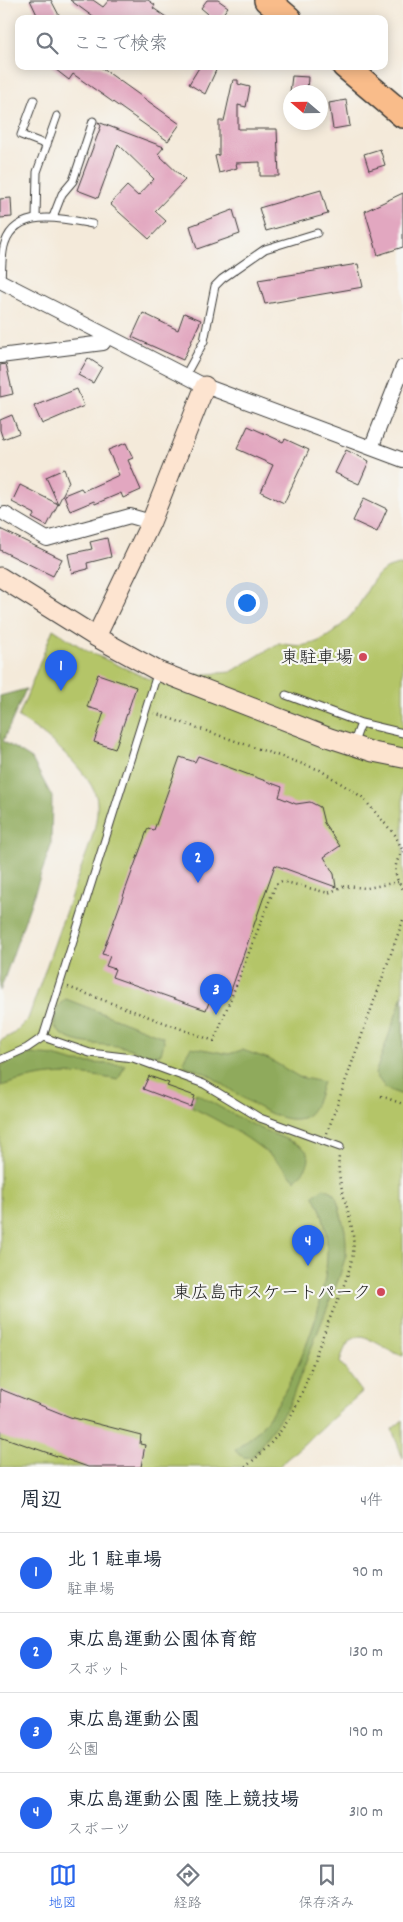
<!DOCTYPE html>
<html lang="ja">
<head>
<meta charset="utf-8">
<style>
	:root { --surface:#fff; --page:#f6f6f7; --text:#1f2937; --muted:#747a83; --line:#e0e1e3; --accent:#2563eb }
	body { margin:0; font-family:Dekko,"Klee One",sans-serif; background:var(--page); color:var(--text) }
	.compass { position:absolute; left:283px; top:85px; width:45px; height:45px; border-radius:50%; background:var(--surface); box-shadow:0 2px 12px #0003; rotate:290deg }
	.you { position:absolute; left:246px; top:602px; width:18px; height:18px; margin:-12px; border:4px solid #fff; border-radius:50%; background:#1a73e8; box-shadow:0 0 0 8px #1a73e833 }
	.badge { display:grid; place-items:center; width:32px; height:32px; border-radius:50%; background:var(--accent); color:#fff; font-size:16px; font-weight:700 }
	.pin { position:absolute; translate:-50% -41px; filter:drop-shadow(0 1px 2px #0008) }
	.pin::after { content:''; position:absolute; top:26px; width:18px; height:15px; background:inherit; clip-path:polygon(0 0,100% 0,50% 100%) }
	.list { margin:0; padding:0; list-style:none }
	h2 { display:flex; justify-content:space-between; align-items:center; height:65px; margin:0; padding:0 20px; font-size:21px }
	h2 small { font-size:16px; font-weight:400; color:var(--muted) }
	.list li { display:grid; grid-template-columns:32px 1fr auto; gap:15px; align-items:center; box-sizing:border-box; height:80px; padding:0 20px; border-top:1px solid var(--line) }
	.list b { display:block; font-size:19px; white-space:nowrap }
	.list p { margin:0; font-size:16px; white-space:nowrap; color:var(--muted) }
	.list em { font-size:16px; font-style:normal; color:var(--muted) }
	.icon { flex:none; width:28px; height:28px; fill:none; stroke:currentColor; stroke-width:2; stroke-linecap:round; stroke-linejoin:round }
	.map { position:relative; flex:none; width:403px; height:1467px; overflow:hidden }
	.search { position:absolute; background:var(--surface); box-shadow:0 2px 12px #0003; left:15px; right:15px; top:15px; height:55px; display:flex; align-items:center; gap:12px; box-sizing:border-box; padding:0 18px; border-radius:10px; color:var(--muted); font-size:19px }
	.sheet { height:385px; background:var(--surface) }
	nav { display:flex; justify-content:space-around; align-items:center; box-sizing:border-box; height:70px; border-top:1px solid var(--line); background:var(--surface); font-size:14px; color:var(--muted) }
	nav a { display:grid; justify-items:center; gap:2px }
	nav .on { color:var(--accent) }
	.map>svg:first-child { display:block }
	.green { fill:#b4c567; stroke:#687042 }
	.forest { fill:#8faa5c; stroke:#56633c }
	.building { fill:#e2a7c0 }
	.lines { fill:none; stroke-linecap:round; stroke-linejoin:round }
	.lane-casing { stroke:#3c3b38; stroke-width:9 }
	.street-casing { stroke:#3c3b38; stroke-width:16 }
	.secondary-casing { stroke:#3c3b38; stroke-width:21 }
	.highway-casing { stroke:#3c3b38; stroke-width:28 }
	.path { stroke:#3c3b38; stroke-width:2.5; stroke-dasharray:1 4; stroke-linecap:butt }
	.lane { stroke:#fff; stroke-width:7 }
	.street { stroke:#fff; stroke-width:14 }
	.secondary { stroke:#fde4d0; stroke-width:19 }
	.highway { stroke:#f9bc8a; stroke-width:25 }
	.poi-dot { fill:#d1495b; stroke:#f6f6f2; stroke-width:2 }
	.labels { text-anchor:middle; stroke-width:4.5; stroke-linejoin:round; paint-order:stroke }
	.poi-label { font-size:18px; fill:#1c1c1c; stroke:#f6f6f2; text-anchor:end }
</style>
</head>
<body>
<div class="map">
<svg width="403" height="1467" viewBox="0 0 403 1467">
	<rect width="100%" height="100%" fill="#f6f6f2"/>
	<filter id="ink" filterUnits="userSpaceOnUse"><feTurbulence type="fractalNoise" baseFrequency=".02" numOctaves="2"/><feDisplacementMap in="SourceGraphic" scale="10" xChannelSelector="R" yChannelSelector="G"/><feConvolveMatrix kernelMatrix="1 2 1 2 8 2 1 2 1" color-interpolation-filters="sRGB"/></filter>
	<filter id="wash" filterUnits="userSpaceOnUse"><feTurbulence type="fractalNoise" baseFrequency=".0096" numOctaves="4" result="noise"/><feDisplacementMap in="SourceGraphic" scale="20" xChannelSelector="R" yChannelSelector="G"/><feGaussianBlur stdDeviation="1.12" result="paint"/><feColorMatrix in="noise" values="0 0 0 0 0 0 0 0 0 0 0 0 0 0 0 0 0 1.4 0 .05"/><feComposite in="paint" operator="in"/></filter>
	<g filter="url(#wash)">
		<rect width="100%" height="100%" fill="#f4eada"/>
		<!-- green -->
		<path class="green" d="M400,565L403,566V1356C378,1349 353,1314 340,1362L362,1392L278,1467H0V1041L13,1034L28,1019C44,972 61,926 77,879C85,856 99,827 97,802C96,776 41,729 18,718L53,629L87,651L149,679L231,672L279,643C289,645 299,647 310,644C329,640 350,619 360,603C372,583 375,569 400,565Z
			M403,1420V1459L392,1429Z"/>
		<!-- forest -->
		<path class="forest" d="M26,689L3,741L32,759L52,797L51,846L0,991V696Z
			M403,995V1095L386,1089L375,1074Z
			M66,999L163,1037L164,1042L161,1054C150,1059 135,1049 124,1047C102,1043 69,1047 55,1027C54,1017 56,1004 66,999Z
			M191,1047L229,1054L242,1050L269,1059L299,1077L323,1082C319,1093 316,1110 306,1116C281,1132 227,1085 207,1074C200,1071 192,1068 185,1066L183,1064L186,1055Z
			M31,1054L53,1056L75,1062L125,1065L118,1080C74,1071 45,1072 1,1086V1067L17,1057Z
			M196,1093C224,1110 252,1126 283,1138C291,1142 304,1145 308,1154C312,1165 301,1173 295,1180C267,1147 230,1126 191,1107Z
			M324,1188L333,1192L336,1196L345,1230L346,1242V1255L339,1278L289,1405L254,1455C247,1460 240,1457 235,1450C247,1441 259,1431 268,1418C304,1368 351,1252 313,1195Z"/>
		<g id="blocks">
			<!-- building -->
			<path class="building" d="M30,0H51L61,19H39Z
				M70,0H93L103,7L109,0H148L155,5L153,8L169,19H96Z
				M207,0H218L228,7L219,19H214L201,8Z
				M51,66H99L180,124L168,141L73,74L69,80Z
				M200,66H218L205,94L189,84Z
				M292,76L308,77L307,92H290Z
				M233,80H238V84L250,87L246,107L238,105V129H277L279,176H260V162L236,163L237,168L219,173L215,156L219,155V121H224Z
				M346,100L350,126L333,129L329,103Z
				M98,122L164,147L158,154L185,180L155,211L166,221L149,239L110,204L127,186L138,196L154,179L118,144L98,198L77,190L101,126Z
				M380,149L385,165L369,170L364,154Z
				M321,190L328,214L266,231L259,208Z
				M403,193V247L378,255L365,211Z
				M11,198L12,217L0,218V199Z
				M233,210L240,234L197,249L190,226Z
				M358,264L363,287L265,304L258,280Z
				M143,313L178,330L184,313L201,320L183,360L132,337Z
				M88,358L102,367L93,383L78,375Z
				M6,364L13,394L0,397V365Z
				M77,389L84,406L42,424L34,406Z
				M12,415L19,433L3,439L0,430V420Z
				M248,426L283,442L285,439L309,450L284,503L261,492L273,465L237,449Z
				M126,443L133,458L128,460L141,490L123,498L121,493L95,504L94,501L70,511L64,495L81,488L83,491L119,475L108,450Z
				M346,450L369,461L359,484L335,473Z
				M64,469L69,482L47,526L32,518L35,514L12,502L20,485L58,504L46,477Z
				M364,498L387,509L377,532L353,521Z
				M0,529L62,559L53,576L0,550Z
				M107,538L111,557L87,563L88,569L72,573L68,554L92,549L90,542Z
				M98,674L136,687L115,749L94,742L104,712L87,707Z
				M198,756L282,787L279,797L296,804L310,802L320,807L324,823L340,846L324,857L334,874L336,887L275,865L229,996L223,993L220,1003L210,1000L206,1010L112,977L115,969L106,966L110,956L102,954L148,828L154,830L180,757L195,762Z
				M149,1076L169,1083L167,1086L195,1096L191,1107L143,1089Z
				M0,1389L70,1417L141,1435L140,1444L145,1445L141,1467H88L0,1436Z"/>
		</g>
	</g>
	<g filter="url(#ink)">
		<use href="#blocks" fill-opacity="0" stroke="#3c3b38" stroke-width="1"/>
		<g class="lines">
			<!-- lane casing -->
			<g class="lane-casing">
				<path id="lane" d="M34,100L21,135L47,145
					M53,217L62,194L73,181L93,121
					M36,218L37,172L57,116
					M1,282C2,270 1,254 5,243C17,207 65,219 92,224
					M185,376L204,341L215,286L222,279L265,249L317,233
					M286,695L361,723L403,733
					M353,745L361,723
					M43,1037L90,1053L133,1058L204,1084L260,1118L340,1147
					M0,1060L27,1048L43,1037L158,671"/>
			</g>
			<!-- street casing -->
			<g class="street-casing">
				<path id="street" d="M0,281L205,386L403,460
					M0,356L103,343L107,336
					M371,448L403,367
					M5,514L47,539L130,516L151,522"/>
			</g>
			<!-- secondary casing -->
			<g class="secondary-casing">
				<path id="secondary" d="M0,577L96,637L158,671L330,738L373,752L403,758
					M96,637L151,522L205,386"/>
			</g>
			<!-- highway casing -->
			<g class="highway-casing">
				<path id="highway" d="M267,0L289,19
					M345,66L403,115"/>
			</g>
			<!-- path -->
			<path class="path" d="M154,713L320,770L362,797L395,835L403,851
				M403,851C393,864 393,876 403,889
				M68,987L214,1041L276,884L282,881L328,893L344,886L367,888L398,882
				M381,1096L403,1104
				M327,1133L403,920
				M245,1467C264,1453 283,1431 294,1410C307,1384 315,1355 326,1328C335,1304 349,1279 353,1253C357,1219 335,1189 339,1156"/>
			<!-- lane -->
			<use href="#lane" class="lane"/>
			<!-- street -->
			<use href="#street" class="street"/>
			<!-- secondary -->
			<use href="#secondary" class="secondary"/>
			<!-- highway -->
			<use href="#highway" class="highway"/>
		</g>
	</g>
	<!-- markers -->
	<g class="poi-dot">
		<circle cx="363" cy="657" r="5"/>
		<circle cx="381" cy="1292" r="5"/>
	</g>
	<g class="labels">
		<!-- poi labels -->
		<g class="poi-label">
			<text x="353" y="663">東駐車場</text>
			<text x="371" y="1298">東広島市スケートパーク</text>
		</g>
	</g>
</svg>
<svg class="compass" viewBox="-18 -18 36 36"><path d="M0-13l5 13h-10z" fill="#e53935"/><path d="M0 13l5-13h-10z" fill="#747a83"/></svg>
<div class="you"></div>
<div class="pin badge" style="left:61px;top:691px">1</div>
<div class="pin badge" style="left:198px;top:883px">2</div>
<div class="pin badge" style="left:216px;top:1015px">3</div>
<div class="pin badge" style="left:308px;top:1266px">4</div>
<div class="search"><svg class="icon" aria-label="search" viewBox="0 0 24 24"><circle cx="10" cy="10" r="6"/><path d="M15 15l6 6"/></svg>ここで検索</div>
</div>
<section class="sheet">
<h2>周辺<small>4件</small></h2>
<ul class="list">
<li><span class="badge">1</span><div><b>北１駐車場</b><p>駐車場</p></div><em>90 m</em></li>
<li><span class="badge">2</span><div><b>東広島運動公園体育館</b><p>スポット</p></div><em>130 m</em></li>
<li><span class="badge">3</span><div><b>東広島運動公園</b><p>公園</p></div><em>190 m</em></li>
<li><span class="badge">4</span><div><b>東広島運動公園 陸上競技場</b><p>スポーツ</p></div><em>310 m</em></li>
</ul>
</section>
<nav>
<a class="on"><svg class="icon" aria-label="map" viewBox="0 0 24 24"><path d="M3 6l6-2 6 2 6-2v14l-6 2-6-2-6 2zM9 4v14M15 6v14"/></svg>地図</a>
<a><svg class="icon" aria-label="directions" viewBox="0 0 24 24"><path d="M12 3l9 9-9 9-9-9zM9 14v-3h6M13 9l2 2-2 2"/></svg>経路</a>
<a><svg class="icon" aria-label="saved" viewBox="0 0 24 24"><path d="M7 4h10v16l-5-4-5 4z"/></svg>保存済み</a>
</nav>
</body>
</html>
